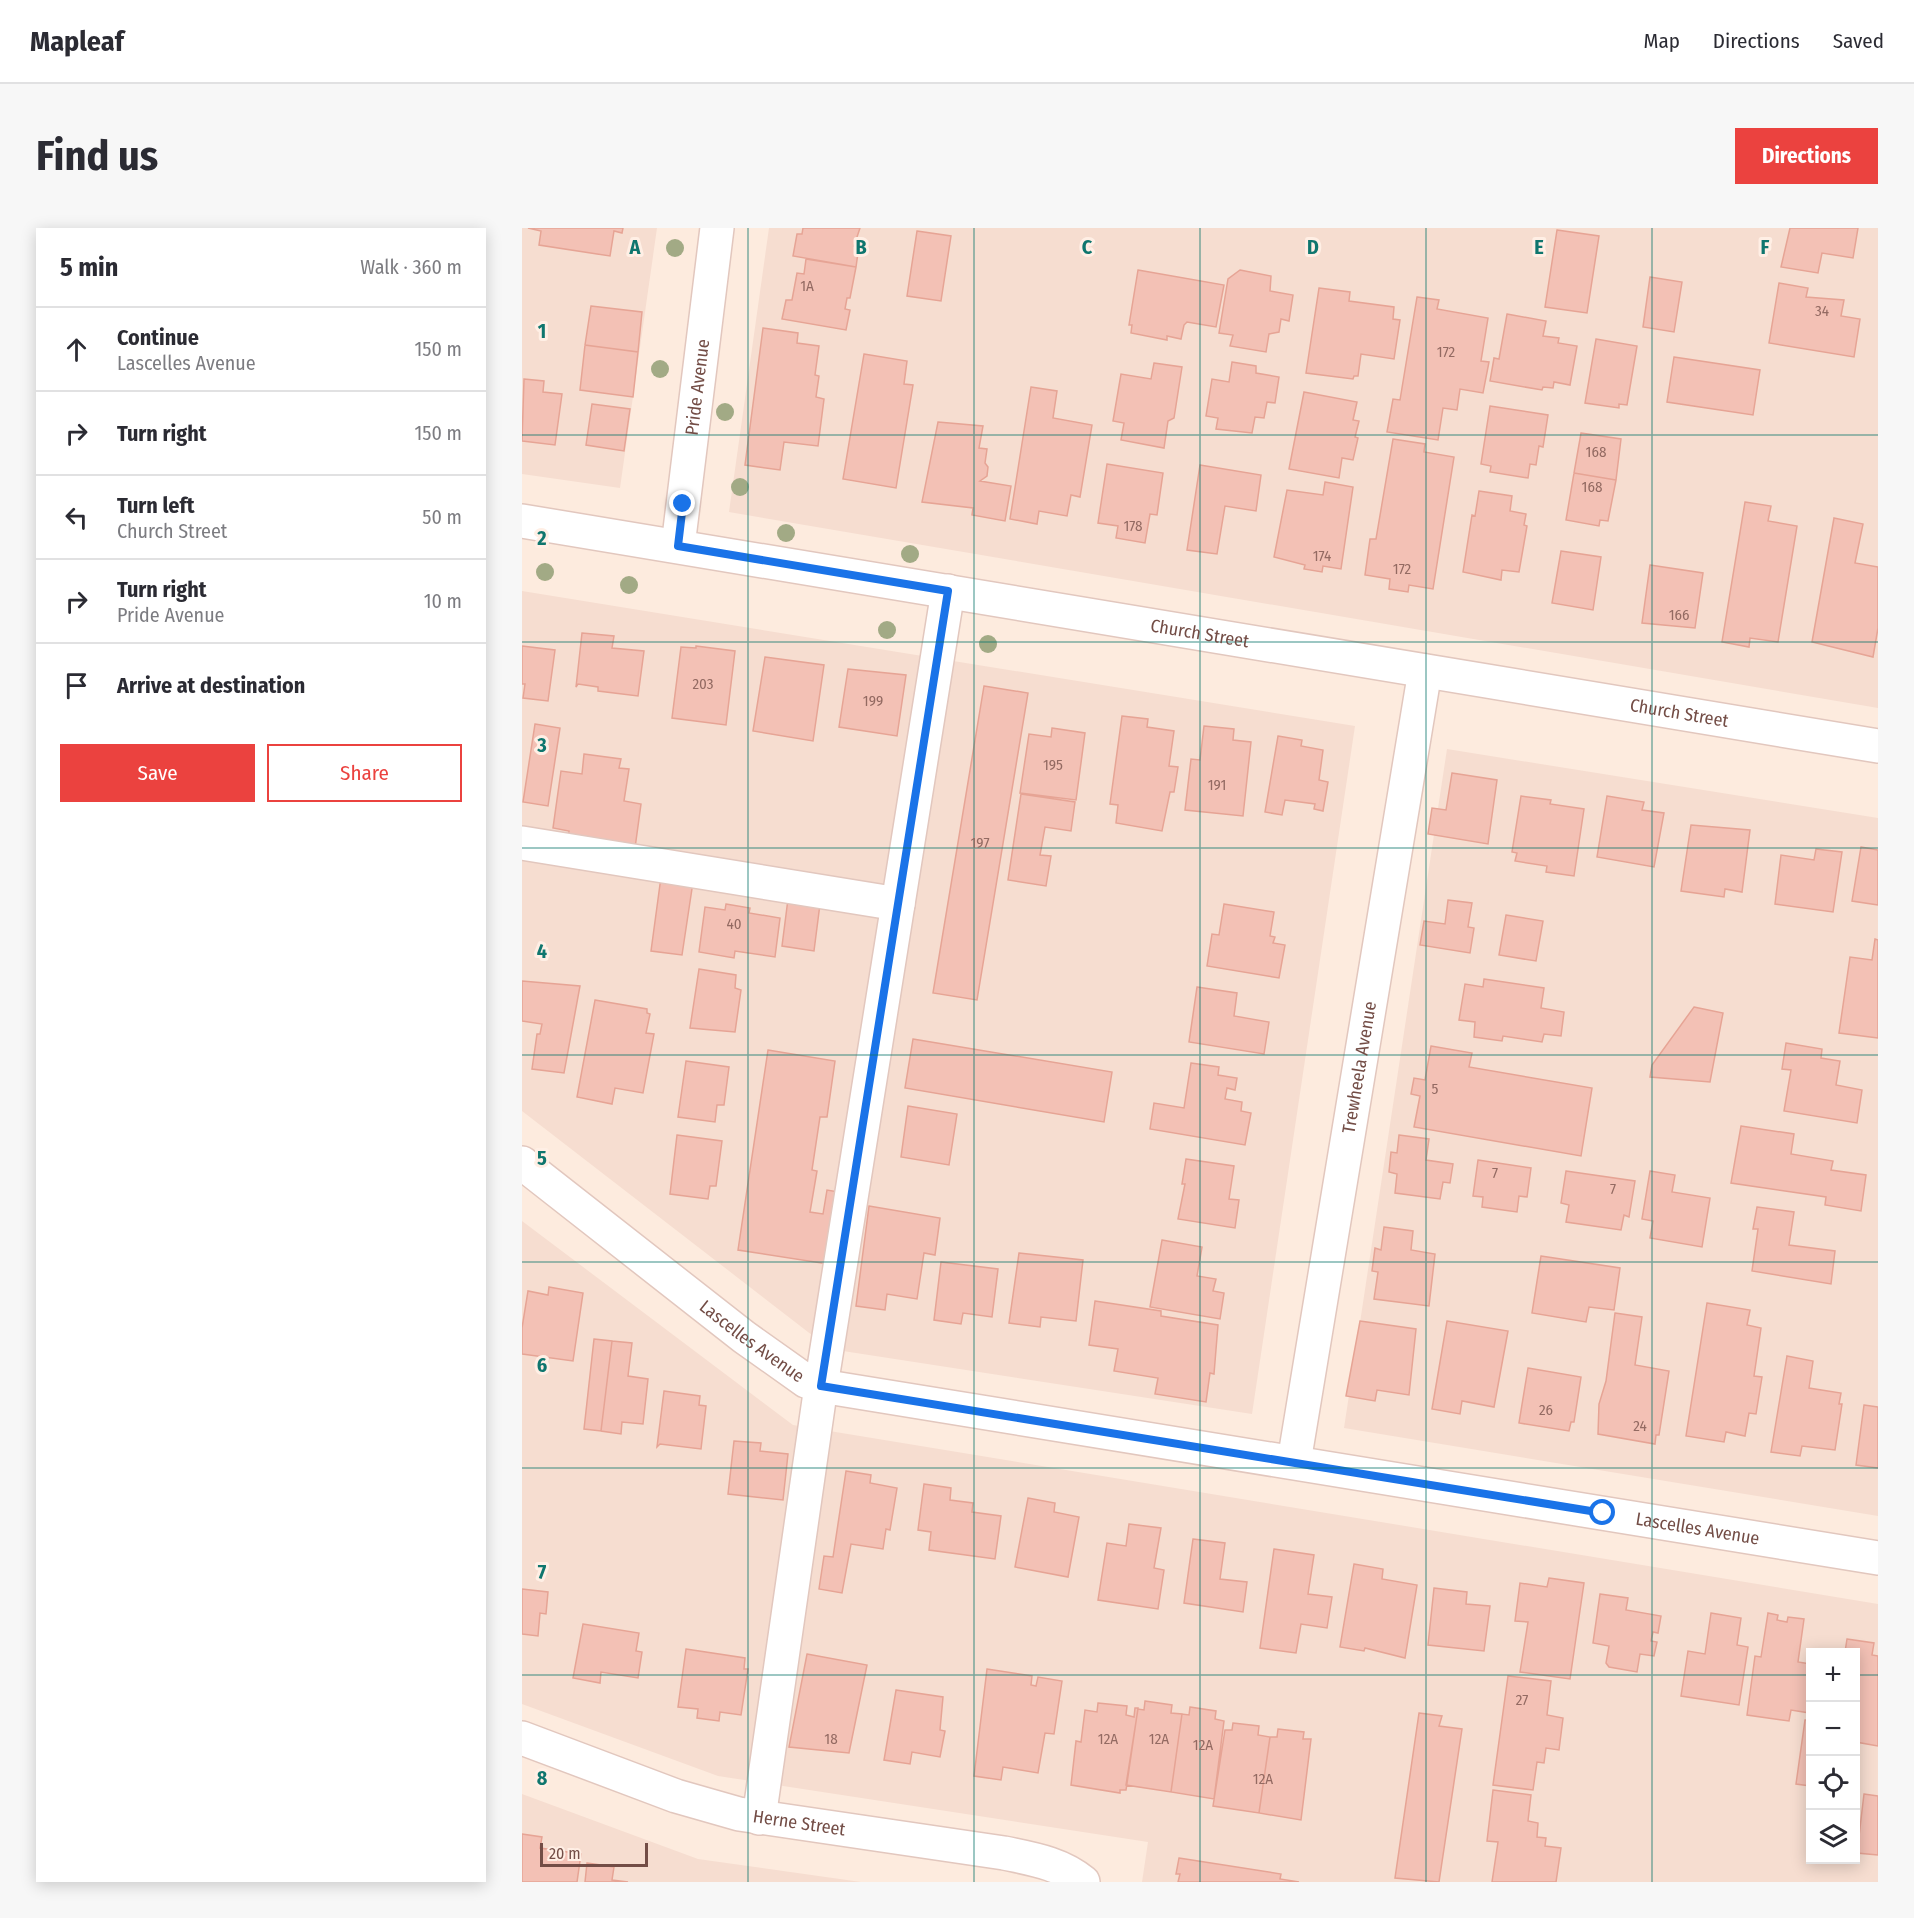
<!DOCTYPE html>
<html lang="en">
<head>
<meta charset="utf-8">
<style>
	:root { --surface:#fff; --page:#f7f7f7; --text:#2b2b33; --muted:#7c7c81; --line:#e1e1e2; --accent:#eb423f }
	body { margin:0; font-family:"Fira Sans Condensed",sans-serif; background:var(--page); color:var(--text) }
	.controls { position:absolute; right:18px; bottom:18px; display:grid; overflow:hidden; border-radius:0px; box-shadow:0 3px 15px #0003 }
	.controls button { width:54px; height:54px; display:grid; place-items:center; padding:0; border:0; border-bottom:2px solid var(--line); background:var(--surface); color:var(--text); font:30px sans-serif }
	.scale { position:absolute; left:18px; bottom:15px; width:108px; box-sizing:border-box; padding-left:6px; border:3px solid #734d46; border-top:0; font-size:16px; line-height:21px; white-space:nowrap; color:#734d46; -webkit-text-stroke:4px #ffefe5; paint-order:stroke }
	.stop { position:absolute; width:18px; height:18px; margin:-14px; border:4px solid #1a73e8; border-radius:50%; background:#fff }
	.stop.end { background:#1a73e8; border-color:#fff; box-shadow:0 2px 6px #0008 }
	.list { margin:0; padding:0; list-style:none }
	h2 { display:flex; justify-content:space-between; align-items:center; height:78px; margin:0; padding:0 24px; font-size:26px }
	h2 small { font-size:20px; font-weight:400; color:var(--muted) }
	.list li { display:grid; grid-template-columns:39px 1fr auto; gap:18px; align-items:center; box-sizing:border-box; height:84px; padding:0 24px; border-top:2px solid var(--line) }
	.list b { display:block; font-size:22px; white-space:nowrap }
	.list p { margin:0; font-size:20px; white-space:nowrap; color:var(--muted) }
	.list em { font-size:20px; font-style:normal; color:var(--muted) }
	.actions { display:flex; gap:12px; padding:18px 24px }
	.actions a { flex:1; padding:14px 0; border:2px solid var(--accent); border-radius:0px; text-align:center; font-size:21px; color:var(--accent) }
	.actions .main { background:var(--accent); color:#fff }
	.icon { flex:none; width:33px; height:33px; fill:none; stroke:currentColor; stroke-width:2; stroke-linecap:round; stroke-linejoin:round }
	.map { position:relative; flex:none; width:1356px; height:1654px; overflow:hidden; border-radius:0px }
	header { display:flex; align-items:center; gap:36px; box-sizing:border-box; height:84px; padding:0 30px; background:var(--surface); border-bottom:2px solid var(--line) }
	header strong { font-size:28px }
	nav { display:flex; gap:33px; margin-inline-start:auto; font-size:21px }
	.intro { display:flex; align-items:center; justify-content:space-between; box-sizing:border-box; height:144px; padding:0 36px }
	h1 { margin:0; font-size:42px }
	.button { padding:15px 27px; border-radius:0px; background:var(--accent); color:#fff; font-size:21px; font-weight:700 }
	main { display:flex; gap:36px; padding:0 36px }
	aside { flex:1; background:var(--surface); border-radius:0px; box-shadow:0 3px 15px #0003 }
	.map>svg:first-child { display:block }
	.residential { fill:#f6ddd0; fill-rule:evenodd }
	.building { fill:#f3c1b5; stroke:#e6a495; stroke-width:1.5 }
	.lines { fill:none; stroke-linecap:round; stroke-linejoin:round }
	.minor-casing { stroke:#e2c7be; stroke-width:36 }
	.minor { stroke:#fff; stroke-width:33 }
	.tree { fill:#a2aa85 }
	.route { stroke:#1a73e8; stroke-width:8 }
	.grid { fill:none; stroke:#0f766e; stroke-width:1.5; stroke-opacity:0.55 }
	.labels { text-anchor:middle; stroke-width:6; stroke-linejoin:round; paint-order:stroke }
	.number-label { font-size:15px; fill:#936a62 }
	.street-label { font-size:18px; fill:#734d46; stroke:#ffefe5 }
	.grid-label { font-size:20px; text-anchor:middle; font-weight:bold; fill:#0f766e; stroke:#ffefe5; stroke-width:6; stroke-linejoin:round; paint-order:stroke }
</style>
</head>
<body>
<header>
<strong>Mapleaf</strong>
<nav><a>Map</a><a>Directions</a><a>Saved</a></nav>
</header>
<div class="intro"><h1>Find us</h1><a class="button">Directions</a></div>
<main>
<aside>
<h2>5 min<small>Walk · 360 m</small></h2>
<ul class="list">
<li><svg class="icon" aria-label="ahead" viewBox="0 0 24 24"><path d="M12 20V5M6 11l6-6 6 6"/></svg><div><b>Continue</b><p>Lascelles Avenue</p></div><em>150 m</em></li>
<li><svg class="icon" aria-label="right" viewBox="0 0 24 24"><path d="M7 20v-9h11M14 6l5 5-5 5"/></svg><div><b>Turn right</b></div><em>150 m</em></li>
<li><svg class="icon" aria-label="left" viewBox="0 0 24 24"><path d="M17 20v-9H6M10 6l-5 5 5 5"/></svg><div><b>Turn left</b><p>Church Street</p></div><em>50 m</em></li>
<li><svg class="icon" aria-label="right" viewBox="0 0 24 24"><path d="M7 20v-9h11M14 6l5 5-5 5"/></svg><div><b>Turn right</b><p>Pride Avenue</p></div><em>10 m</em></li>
<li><svg class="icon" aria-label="arrive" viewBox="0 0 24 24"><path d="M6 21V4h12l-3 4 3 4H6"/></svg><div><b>Arrive at destination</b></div></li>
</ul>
<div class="actions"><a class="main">Save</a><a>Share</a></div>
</aside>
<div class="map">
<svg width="1356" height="1654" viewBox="0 0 1356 1654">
	<rect width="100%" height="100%" fill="#fdebde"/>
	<!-- residential -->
	<path class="residential" d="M0,0H135L98,260L0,246Z
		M247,0H1356V480L207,284Z
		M0,363L833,498L730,1186L308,1121L0,883Z
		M925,521L1356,590V1288L822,1200Z
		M0,993L271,1197L1356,1376V1654H620L626,1614L196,1548L0,1476ZM1288,1424H1334V1632H1288Z
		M0,1566L176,1631L339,1654H0Z"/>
	<!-- building -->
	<path class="building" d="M6,0H101L100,5L92,3L88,28L17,17L19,3Z
		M281,0H338L332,18H337L334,39L271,28L275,6H280Z
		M1268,0H1336L1331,30L1300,25L1296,45L1259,39Z
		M1035,2L1077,8L1065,85L1023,79Z
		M395,3L429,8L419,73L385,68Z
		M284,31L334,39L328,70H325L323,81L328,82L324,102L260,91L264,72H270L275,45L282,46Z
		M616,42L702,57L694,99L665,94L662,97L659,111L645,108V112L609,105L610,97H607Z
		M718,42L749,48L748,63L771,67L767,93L759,91L757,104L747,106L744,124L708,118L711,107L697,105L706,51Z
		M1128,49L1160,54L1152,104L1121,99Z
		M1257,55L1286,60L1284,69L1322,72L1319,88L1338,91L1332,129L1247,115Z
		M797,60L828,64L827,73L872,79L871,91L878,92L872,131L839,126L836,148H832L831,151L784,145Z
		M895,69L917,72L915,81L966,90L959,133L967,134L961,165L938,161L935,182L921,180L916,212L865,204L871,171L878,172Z
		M69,78L120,84L116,124L63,117Z
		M985,86L1024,93L1021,108L1037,110L1036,115L1055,118L1048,157L1032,154L1031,160L1021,159L1020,162L968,153L972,130L977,131Z
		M241,100L276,105L275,115L297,118L293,147L297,148L294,169L302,171L296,218L262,214L258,242L223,237Z
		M1074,111L1115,118L1105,177L1097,176V180L1063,175Z
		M63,117L116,124L111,169L58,162Z
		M342,126L385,133L382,156L391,157L374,260L321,251Z
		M1152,129L1238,142L1231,187L1145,174Z
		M710,134L734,138V145L757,149L753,175L745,174L742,190L733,189L730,205L694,201L696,190L684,188L690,151L707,154Z
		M632,135L660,139L652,190L646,193L642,220L599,212L602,195L591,193L599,146L629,151Z
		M2,151L22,153L21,164L40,166L33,217L0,213Z
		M509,159L535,163L531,190L570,197L558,269L549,267L545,288L517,283L515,296L488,291Z
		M782,164L835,174L831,192L837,193L833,209L836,210L831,232L820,230L817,250L767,241Z
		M70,176L108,181L102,223L64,217Z
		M968,178L1026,187L1021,219L1017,218L1014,237L1008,236L1006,250L968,244L969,238L959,236Z
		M416,194L461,198L457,220L465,221L463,235L466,239L465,248L458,253L489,258L483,293L450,287L451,280L400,274Z
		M1059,205L1099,211L1094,252L1052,245Z
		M871,211L903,216L902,224L932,229L911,361L887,357L886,364L867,361L868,351L843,347L848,311H854Z
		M585,236L641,245L635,287L628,286L623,315L594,310L596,298L576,295Z
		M678,237L739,247L734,283L703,278L695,326L665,322Z
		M1052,245L1094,252L1086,293L1078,292L1077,298L1044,292Z
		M803,254L831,259L819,341L801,338L800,344L782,341L783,337L752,329L765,262L801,267Z
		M957,263L990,268L988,283L1004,286L1002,297L1005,298L997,344L980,342L979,352L941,344L950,287L953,288Z
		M1223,274L1249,278L1246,293L1275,298L1256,414L1228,410L1227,419L1200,414Z
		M1312,290L1341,296L1333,335L1356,339V400L1351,429L1290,414Z
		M1039,323L1079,329L1071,382L1030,375Z
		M1128,337L1181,345L1173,400L1120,395Z
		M60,405L92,408L90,420L122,423L116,468L76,463V459L56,456L54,459Z
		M0,418L33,422L26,473L1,470L3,456H0Z
		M174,418L213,423L204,497L150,490L159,419L174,420Z
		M243,429L302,437L291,513L231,503Z
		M326,441L384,447L375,508L317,499Z
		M462,458L506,465L455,772L411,765Z
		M600,488L626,491L625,499L652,503L647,538L656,539L652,564H648L640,603L594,595L596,577L588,576Z
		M13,496L38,500L26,578L1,574Z
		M682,498L712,501L711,512L729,514L721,588L663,582L669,531L678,532Z
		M530,500L563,505L554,572L498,565L507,506L529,509Z
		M756,508L780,512L779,518L801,522L797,552L806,554L801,583L792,581L793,576L763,572L760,587L743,584Z
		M62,526L99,531L97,540L107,541L102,573L119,576L113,620L46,610L47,603L31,600L39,543L60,546Z
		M930,545L975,552L966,616L906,606L910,580L924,582Z
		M499,566L553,574L549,603L523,599L518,627L529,628L524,658L486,652Z
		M999,568L1029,572L1028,576L1062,581L1052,648L1024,644L1025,638L993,633L995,625L990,624Z
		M1085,568L1122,574L1120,582L1142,585L1132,639L1075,629Z
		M1169,597L1228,602L1220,664L1203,661L1202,669L1159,663Z
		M1339,619L1356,622V677L1330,673Z
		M1294,621L1320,624L1311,684L1253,676L1259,627L1292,632Z
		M139,649L171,654L160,727L129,723Z
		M266,671L298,676L292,723L260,718Z
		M926,672L950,675L946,699L952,700L948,725L898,717L902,693L923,696Z
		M204,676L228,680L227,685L258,690L253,729L213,723L212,730L177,724L183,679L203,682Z
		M702,676L752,684L748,708L753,709L751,715L763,717L757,750L685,738L690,706L697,707Z
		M984,687L1021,693L1014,733L977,727Z
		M1353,711L1356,712V810L1317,805L1328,729L1350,732Z
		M177,741L214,747L213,760L219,762L213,804L168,800Z
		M962,751L1022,760L1019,780L1042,784L1039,808L1022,806L1020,814L981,808L980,813L952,809L953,794L937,792L943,756L961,759Z
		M0,753L58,758L42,845L10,841L15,806H18L20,796L0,793Z
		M675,759L715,765L712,788L747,794L742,826L667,814Z
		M73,772L125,781V785L128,786L124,805L132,806L121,865L93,860L90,876L55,869Z
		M1172,779L1201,785L1188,854L1128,849L1130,837Z
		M391,811L590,844L582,894L383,860Z
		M1264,815L1300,821L1299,830L1318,833L1314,857L1340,862L1335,895L1262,883L1269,842L1260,841Z
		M909,818L950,825L947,839L1070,860L1059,928L892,899L898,868L889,866L892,850L903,852Z
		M246,822L313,833L305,889H298L290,942L295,943L288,984L301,986L305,962L323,965L312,1037L216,1022Z
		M164,833L207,839L202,877H195L193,894L156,889Z
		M669,835L697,839L696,847L715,850L713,862L705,860L703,871L720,874L719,883L729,885L723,917L628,901L632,875L662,880Z
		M386,878L435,886L427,937L379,929Z
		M1219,898L1272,906L1269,926L1311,933L1309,942L1344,947L1339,983L1303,977L1304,969L1209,955Z
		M155,907L200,913L194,958H188L186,971L148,966Z
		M877,907L907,911L904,932L931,936L928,955L921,954L918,971L873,965L875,946L867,944L869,924L875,925Z
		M664,931L712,938L707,971L717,972L713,1000L656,991L663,956H660Z
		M956,932L1009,940L1005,969L997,968L995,984L960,979L961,969L951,968Z
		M1044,943L1113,953L1107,989L1102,987L1099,1002L1044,994L1047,977L1039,975Z
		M1128,943L1153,947L1150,964L1188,970L1180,1019L1128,1010L1131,993L1120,991Z
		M347,978L418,990L413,1027L402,1025L395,1071L365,1066L363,1082L334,1078Z
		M1235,979L1272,984L1267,1017L1313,1023L1309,1056L1230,1043L1236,1001H1231Z
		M862,999L891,1003L889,1022L913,1026L907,1078L852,1071L856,1044L850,1043L853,1020L859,1022Z
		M640,1012L680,1019L675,1048L694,1051L691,1063L702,1065L698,1091L628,1079Z
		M497,1025L561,1032L554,1093L519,1089L518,1099L487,1095Z
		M1019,1028L1098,1040L1092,1082L1067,1079L1064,1094L1010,1085Z
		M419,1034L476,1041L470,1089L441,1085L439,1096L412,1092Z
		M27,1059L61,1065L51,1133L0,1126V1100L6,1063L26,1067Z
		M573,1073L639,1083V1088L696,1097L692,1146L688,1145L684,1174L633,1166L636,1150L592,1143L596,1121L567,1117Z
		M1185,1075L1228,1082L1225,1097L1239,1100L1232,1148L1240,1149L1234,1186L1227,1185L1223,1208L1204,1204L1202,1214L1164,1208Z
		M1093,1085L1120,1089L1113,1137L1147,1143L1137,1207H1134L1133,1216L1076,1206L1077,1176L1084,1153Z
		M838,1093L894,1101L887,1167L855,1162L853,1173L824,1168Z
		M925,1093L986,1103L972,1179L940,1173L938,1186L910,1181Z
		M72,1111L90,1113L79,1203L62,1201Z
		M90,1113L110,1115L106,1148L126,1151L121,1196L100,1194L99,1206L79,1203Z
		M1265,1128L1291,1133L1287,1160L1319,1165L1317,1176H1320L1313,1222L1280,1218L1278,1228L1249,1224Z
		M1006,1140L1059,1149L1052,1194H1049L1047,1203L997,1195Z
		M142,1163L178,1168L177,1177L184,1178L179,1221L138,1216L135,1219Z
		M1342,1177L1356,1179V1240L1334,1237Z
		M212,1213L239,1215L238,1223L266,1226L261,1272L206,1266Z
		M324,1243L349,1247L348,1255L375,1260L368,1302L364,1301L361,1321L329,1316L320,1365L297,1361L302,1328L311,1329Z
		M402,1256L429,1260L428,1272L451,1275L450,1284L479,1288L473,1331L407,1322L409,1304L396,1302Z
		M506,1270L533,1275L532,1284L557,1289L546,1349L493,1339Z
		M607,1296L639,1300L632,1340L642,1342L636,1381L576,1372L585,1315L604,1318Z
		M671,1311L703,1315L698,1351L725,1354L721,1384L662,1375Z
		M752,1321L792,1327L786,1366L810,1369L805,1400L779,1396L774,1425L738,1420Z
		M832,1336L861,1341L860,1351L895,1357L883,1430L843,1420L842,1423L818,1419Z
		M1027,1350L1062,1355L1048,1451L998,1444L1006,1394L993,1393L998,1355L1025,1359Z
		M912,1360L945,1364L944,1376L968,1378L962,1423L906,1417Z
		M0,1361L26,1364L24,1386L18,1385L16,1408L0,1406Z
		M1078,1366L1106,1370L1104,1382L1139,1388L1136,1405L1131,1404L1129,1413L1135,1414L1132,1428L1118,1426L1115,1444L1087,1439L1084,1435L1087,1418L1071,1415Z
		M1189,1385L1219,1390L1215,1417L1226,1419L1217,1477L1159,1468L1166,1423L1183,1426Z
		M1246,1385L1256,1387L1255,1392L1265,1394L1266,1389L1282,1391L1276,1434L1288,1436V1485L1269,1482L1267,1493L1225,1487L1233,1428L1239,1429Z
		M61,1396L117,1405L114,1423L120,1424L116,1450L79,1444L78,1455L51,1450Z
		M1325,1411L1352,1415L1350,1427L1356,1428V1518L1334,1514V1424H1323Z
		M164,1421L223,1430L222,1441H226L219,1487L198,1484L197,1493L175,1490L176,1481L156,1479Z
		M285,1426L345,1437L327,1525L267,1519Z
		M465,1441L510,1448L509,1457L514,1458L516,1449L540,1453L532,1506L523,1505L516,1545L481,1539L479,1552L452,1548Z
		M986,1448L1029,1453L1025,1487L1041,1490L1037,1522L1024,1520L1022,1535L1015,1534L1011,1562L971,1557Z
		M374,1462L421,1469L418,1502L423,1503L418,1529L390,1524L388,1536L362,1532Z
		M623,1473L650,1477L649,1485L660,1486L649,1564L604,1557L616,1481L622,1482Z
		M576,1475L605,1478L604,1487L612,1489L613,1480H616L604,1562H598V1565L549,1557L554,1513L559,1514L563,1482L575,1484Z
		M668,1479L694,1483L693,1491L702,1493L692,1571L649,1564L660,1486L667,1487Z
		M897,1485L920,1488L917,1498L940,1501L917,1654L873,1650Z
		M1283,1492H1288V1558L1274,1556Z
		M711,1495L737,1498L736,1507L748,1509L737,1585L691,1578L703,1502H710Z
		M756,1501L782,1504L781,1511H789L779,1592L737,1585L748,1509H755Z
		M971,1562L1009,1567L1006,1593L1016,1595L1015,1609L1024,1610L1023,1618L1039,1620L1034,1654H970L976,1614L965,1613Z
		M1342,1566L1356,1568V1627L1335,1625Z
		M0,1606L20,1609L18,1620L59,1626L55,1654H0Z
		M657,1630L759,1646L758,1651L777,1654H656L658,1646H654Z
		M65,1635L92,1639L90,1652L106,1654H63Z"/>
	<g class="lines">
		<!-- minor casing -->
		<g class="minor-casing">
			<g id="minor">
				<path id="s1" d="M0,293L1356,518"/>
				<path id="s2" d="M156,318L195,0"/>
				<path d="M0,615L376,676"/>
				<path id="s3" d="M0,935L222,1109L284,1153L299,1158L1356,1330"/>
				<path id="s4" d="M772,1234L903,443"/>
				<path id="s5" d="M0,1510L154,1568L217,1586L482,1625C510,1631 538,1635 561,1654"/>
				<path d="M237,1590L299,1158L426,363"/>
			</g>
		</g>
		<!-- minor -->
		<use href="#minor" class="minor"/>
	</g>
	<!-- trees -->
	<g class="tree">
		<circle cx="153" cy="20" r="9"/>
		<circle cx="138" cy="141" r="9"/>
		<circle cx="203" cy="184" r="9"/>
		<circle cx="218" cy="259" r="9"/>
		<circle cx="264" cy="305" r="9"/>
		<circle cx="388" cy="326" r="9"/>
		<circle cx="23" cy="344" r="9"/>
		<circle cx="107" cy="357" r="9"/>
		<circle cx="365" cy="402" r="9"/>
		<circle cx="466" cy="416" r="9"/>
	</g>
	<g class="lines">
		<!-- route -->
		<path class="route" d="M161,276L156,318L426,363L299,1158L1081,1285"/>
	</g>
	<!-- grid -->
	<path class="grid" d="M226,0V1654M452,0V1654M678,0V1654M904,0V1654M1130,0V1654M0,207H1356M0,414H1356M0,620H1356M0,827H1356M0,1034H1356M0,1240H1356M0,1447H1288M1334,1447H1356"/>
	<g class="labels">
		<!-- number labels -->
		<g class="number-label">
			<text x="285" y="63">1A</text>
			<text x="1300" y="88">34</text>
			<text x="924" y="129">172</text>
			<text x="1074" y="229">168</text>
			<text x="1070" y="264">168</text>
			<text x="611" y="303">178</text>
			<text x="800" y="333">174</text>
			<text x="880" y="346">172</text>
			<text x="1157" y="392">166</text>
			<text x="181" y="461">203</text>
			<text x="351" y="478">199</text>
			<text x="531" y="542">195</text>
			<text x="695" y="562">191</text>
			<text x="458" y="620">197</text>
			<text x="212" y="701">40</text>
			<text x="913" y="866">5</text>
			<text x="973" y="950">7</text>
			<text x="1091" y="966">7</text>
			<text x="1024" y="1187">26</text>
			<text x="1118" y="1203">24</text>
			<text x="1000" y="1477">27</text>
			<text x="309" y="1516">18</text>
			<text x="586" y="1516">12A</text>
			<text x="637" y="1516">12A</text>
			<text x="681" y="1522">12A</text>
			<text x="741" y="1556">12A</text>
		</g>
		<!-- street labels -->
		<g class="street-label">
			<text dy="6" stroke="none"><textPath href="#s2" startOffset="160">Pride Avenue</textPath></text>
			<text dy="6" stroke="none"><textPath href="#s1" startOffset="687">Church Street</textPath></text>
			<text dy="6" stroke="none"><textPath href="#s1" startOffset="1173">Church Street</textPath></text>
			<text dy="6" stroke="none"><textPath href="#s4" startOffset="400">Trewheela Avenue</textPath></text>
			<text dy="6" stroke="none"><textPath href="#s3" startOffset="291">Lascelles Avenue</textPath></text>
			<text dy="6" stroke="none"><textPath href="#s3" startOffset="1262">Lascelles Avenue</textPath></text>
			<text dy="6" stroke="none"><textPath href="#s5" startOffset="291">Herne Street</textPath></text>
		</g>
	</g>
	<g class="grid-label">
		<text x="113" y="26">A</text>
		<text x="339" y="26">B</text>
		<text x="565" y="26">C</text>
		<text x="791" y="26">D</text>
		<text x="1017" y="26">E</text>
		<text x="1243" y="26">F</text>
		<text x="20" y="110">1</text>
		<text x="20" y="317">2</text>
		<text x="20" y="524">3</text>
		<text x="20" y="730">4</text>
		<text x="20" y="937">5</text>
		<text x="20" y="1144">6</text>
		<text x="20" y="1351">7</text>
		<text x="20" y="1557">8</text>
	</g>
</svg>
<div class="controls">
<button>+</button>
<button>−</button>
<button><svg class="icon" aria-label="locate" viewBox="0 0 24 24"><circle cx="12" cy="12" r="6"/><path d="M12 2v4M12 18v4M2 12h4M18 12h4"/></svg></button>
<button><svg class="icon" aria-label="layers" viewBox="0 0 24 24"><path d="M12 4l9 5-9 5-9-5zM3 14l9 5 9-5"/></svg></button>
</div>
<div class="scale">20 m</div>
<div class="stop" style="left:1081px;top:1285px"></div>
<div class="stop end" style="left:161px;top:276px"></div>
</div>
</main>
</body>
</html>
